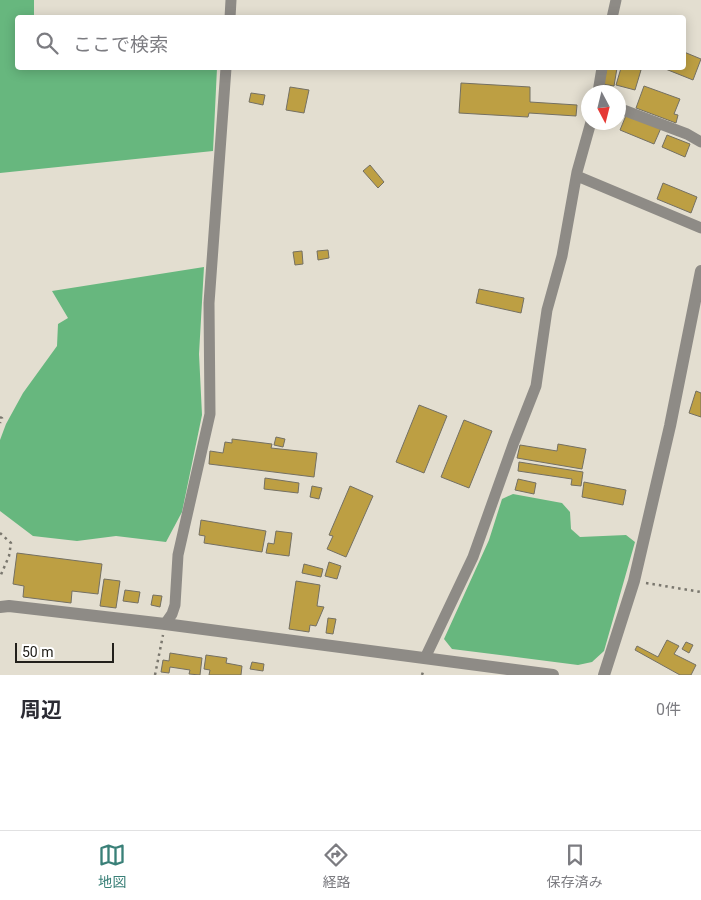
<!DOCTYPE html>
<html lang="ja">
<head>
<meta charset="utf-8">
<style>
	:root { --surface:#fff; --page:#f2f2f3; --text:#2b2b33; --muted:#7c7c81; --line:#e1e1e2; --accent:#3a8078 }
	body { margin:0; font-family:Roboto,"Noto Sans JP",sans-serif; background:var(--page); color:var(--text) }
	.compass { position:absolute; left:581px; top:85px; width:45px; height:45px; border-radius:50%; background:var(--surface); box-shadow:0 2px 12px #0003; rotate:173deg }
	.scale { position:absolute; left:15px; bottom:12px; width:99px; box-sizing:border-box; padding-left:5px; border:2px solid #22201b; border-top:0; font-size:14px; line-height:18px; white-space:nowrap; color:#22201b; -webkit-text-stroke:4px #fff; paint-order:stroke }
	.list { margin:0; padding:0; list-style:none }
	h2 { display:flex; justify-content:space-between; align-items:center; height:65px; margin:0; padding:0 20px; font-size:21px }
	h2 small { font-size:16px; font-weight:400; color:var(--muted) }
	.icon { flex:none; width:28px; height:28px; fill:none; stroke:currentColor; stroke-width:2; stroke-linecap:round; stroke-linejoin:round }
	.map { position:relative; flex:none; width:701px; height:675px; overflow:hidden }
	.search { position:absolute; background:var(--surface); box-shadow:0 2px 12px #0003; left:15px; right:15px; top:15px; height:55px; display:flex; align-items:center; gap:12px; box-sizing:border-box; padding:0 18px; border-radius:5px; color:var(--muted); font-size:19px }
	.sheet { height:155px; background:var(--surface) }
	nav { display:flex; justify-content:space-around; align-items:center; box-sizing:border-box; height:70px; border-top:1px solid var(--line); background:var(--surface); font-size:14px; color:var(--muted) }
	nav a { display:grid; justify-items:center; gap:2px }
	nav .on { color:var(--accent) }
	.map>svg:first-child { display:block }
	.forest { fill:#67b77e }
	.building { fill:#bd9f43; stroke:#747063 }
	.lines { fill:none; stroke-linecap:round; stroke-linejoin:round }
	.path { stroke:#7a776e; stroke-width:2.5; stroke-dasharray:2.5 4; stroke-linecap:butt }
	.minor { stroke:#8e8b86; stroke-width:11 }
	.tertiary { stroke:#8e8b86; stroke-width:12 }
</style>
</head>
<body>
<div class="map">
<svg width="701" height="675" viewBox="0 0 701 675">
	<rect width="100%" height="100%" fill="#e3ded0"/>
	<!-- forest -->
	<path class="forest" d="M0,0H34V17L18,18V68H217L213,151L0,173Z
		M204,267L199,354L202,415L182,512L166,542L116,536L77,541L33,536L0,511V440L6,424L23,393L57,346L58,324L68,318L52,291Z
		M513,494L562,503L570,512L571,529L580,537L626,535L635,542L604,651L592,662L578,665L452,649L444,639L489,540L502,499Z"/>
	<!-- building -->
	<path class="building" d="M684,52L701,59L693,80L663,68H684Z
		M607,68H617L614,86L603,84Z
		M621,68H633L641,70L635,90L616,85Z
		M461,83L530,87V102L577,105L576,116L529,113L528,117L459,113Z
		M644,86L680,99L674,114L678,115L676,123L636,108Z
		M290,87L309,90L304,113L286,110Z
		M251,93L265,95L263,105L249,102Z
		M627,113L661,128L654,144L620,130Z
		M667,135L690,144L685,157L662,147Z
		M370,165L384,182L378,188L363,171Z
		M663,183L697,197L691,213L657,199Z
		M328,250L329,258L318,260L317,251Z
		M302,251L303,264L295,265L293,252Z
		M479,289L524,298L521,313L476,303Z
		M696,391L701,393V417L689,413Z
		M419,405L447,416L424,473L396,462Z
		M464,420L492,431L469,488L441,477Z
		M276,437L285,439L283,447L274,445Z
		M232,439L272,444L271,448L317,453L314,477L209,464L210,451L223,453L225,442L232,443Z
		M558,444L586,449L582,469L517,458L520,445L557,451Z
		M519,462L583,472L581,486L571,485L572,479L518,471Z
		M265,478L299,483L298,493L264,489Z
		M518,479L536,483L534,494L515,490Z
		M584,482L626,490L623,505L582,497Z
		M312,486L322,488L319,499L310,497Z
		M350,486L373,496L346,557L327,549L333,536L329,535Z
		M201,520L266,531L262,552L204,543L205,536L199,535Z
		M276,531L292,533L289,556L266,553L268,543L274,544Z
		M17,553L102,564L98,594L72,591L71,603L23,597L24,586L13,584Z
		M329,562L341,566L337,579L325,576Z
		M304,564L323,569L321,577L302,573Z
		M104,579L120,581L116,608L100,606Z
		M296,581L320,585L317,606L324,607L316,626L310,625L309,632L289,629Z
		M125,590L140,592L138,603L123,601Z
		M153,595L162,596L160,607L151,605Z
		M328,618L336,619L333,634L326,633Z
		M667,640L679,646L674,654L696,665L691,675H680L635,650L637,646L658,657Z
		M686,642L693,645L689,653L682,649Z
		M170,653L202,658L200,675L189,674L190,670L170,667L169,673L161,672L163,660L169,661Z
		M206,655L227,658L226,663L242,666L241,675H209L210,670L204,669Z
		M252,662L264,664L263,671L250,669Z"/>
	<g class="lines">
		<!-- path -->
		<path class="path" d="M0,417L2,418L0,423
			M0,533L11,543L9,556L0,577
			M646,583L701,592
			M155,675L163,635
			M422,675L424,669"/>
		<!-- minor -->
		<path class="minor" d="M230,18L231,0
			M612,18L616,0
			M598,92L602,68
			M618,108L687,134L701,142
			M577,176L701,228
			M165,624L172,614L175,605L178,555L210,414L209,303L226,68
			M425,658L473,557L514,442L536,386L547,310L562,256L577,172L591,122"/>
		<!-- tertiary -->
		<path class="tertiary" d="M0,607L9,606L165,624L553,675
			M604,675L634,581L670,426L701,271"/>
	</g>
</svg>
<svg class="compass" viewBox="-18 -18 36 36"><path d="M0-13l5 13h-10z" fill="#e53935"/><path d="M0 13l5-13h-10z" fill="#7c7c81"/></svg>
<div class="scale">50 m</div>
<div class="search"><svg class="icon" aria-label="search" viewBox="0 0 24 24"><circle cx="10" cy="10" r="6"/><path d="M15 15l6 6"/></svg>ここで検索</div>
</div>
<section class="sheet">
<h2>周辺<small>0件</small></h2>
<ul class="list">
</ul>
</section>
<nav>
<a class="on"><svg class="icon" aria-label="map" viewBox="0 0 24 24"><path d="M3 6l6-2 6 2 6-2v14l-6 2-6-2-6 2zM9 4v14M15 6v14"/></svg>地図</a>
<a><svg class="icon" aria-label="directions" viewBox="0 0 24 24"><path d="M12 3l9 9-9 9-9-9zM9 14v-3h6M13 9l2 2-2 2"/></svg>経路</a>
<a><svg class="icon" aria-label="saved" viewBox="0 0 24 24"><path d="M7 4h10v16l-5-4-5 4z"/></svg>保存済み</a>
</nav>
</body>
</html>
